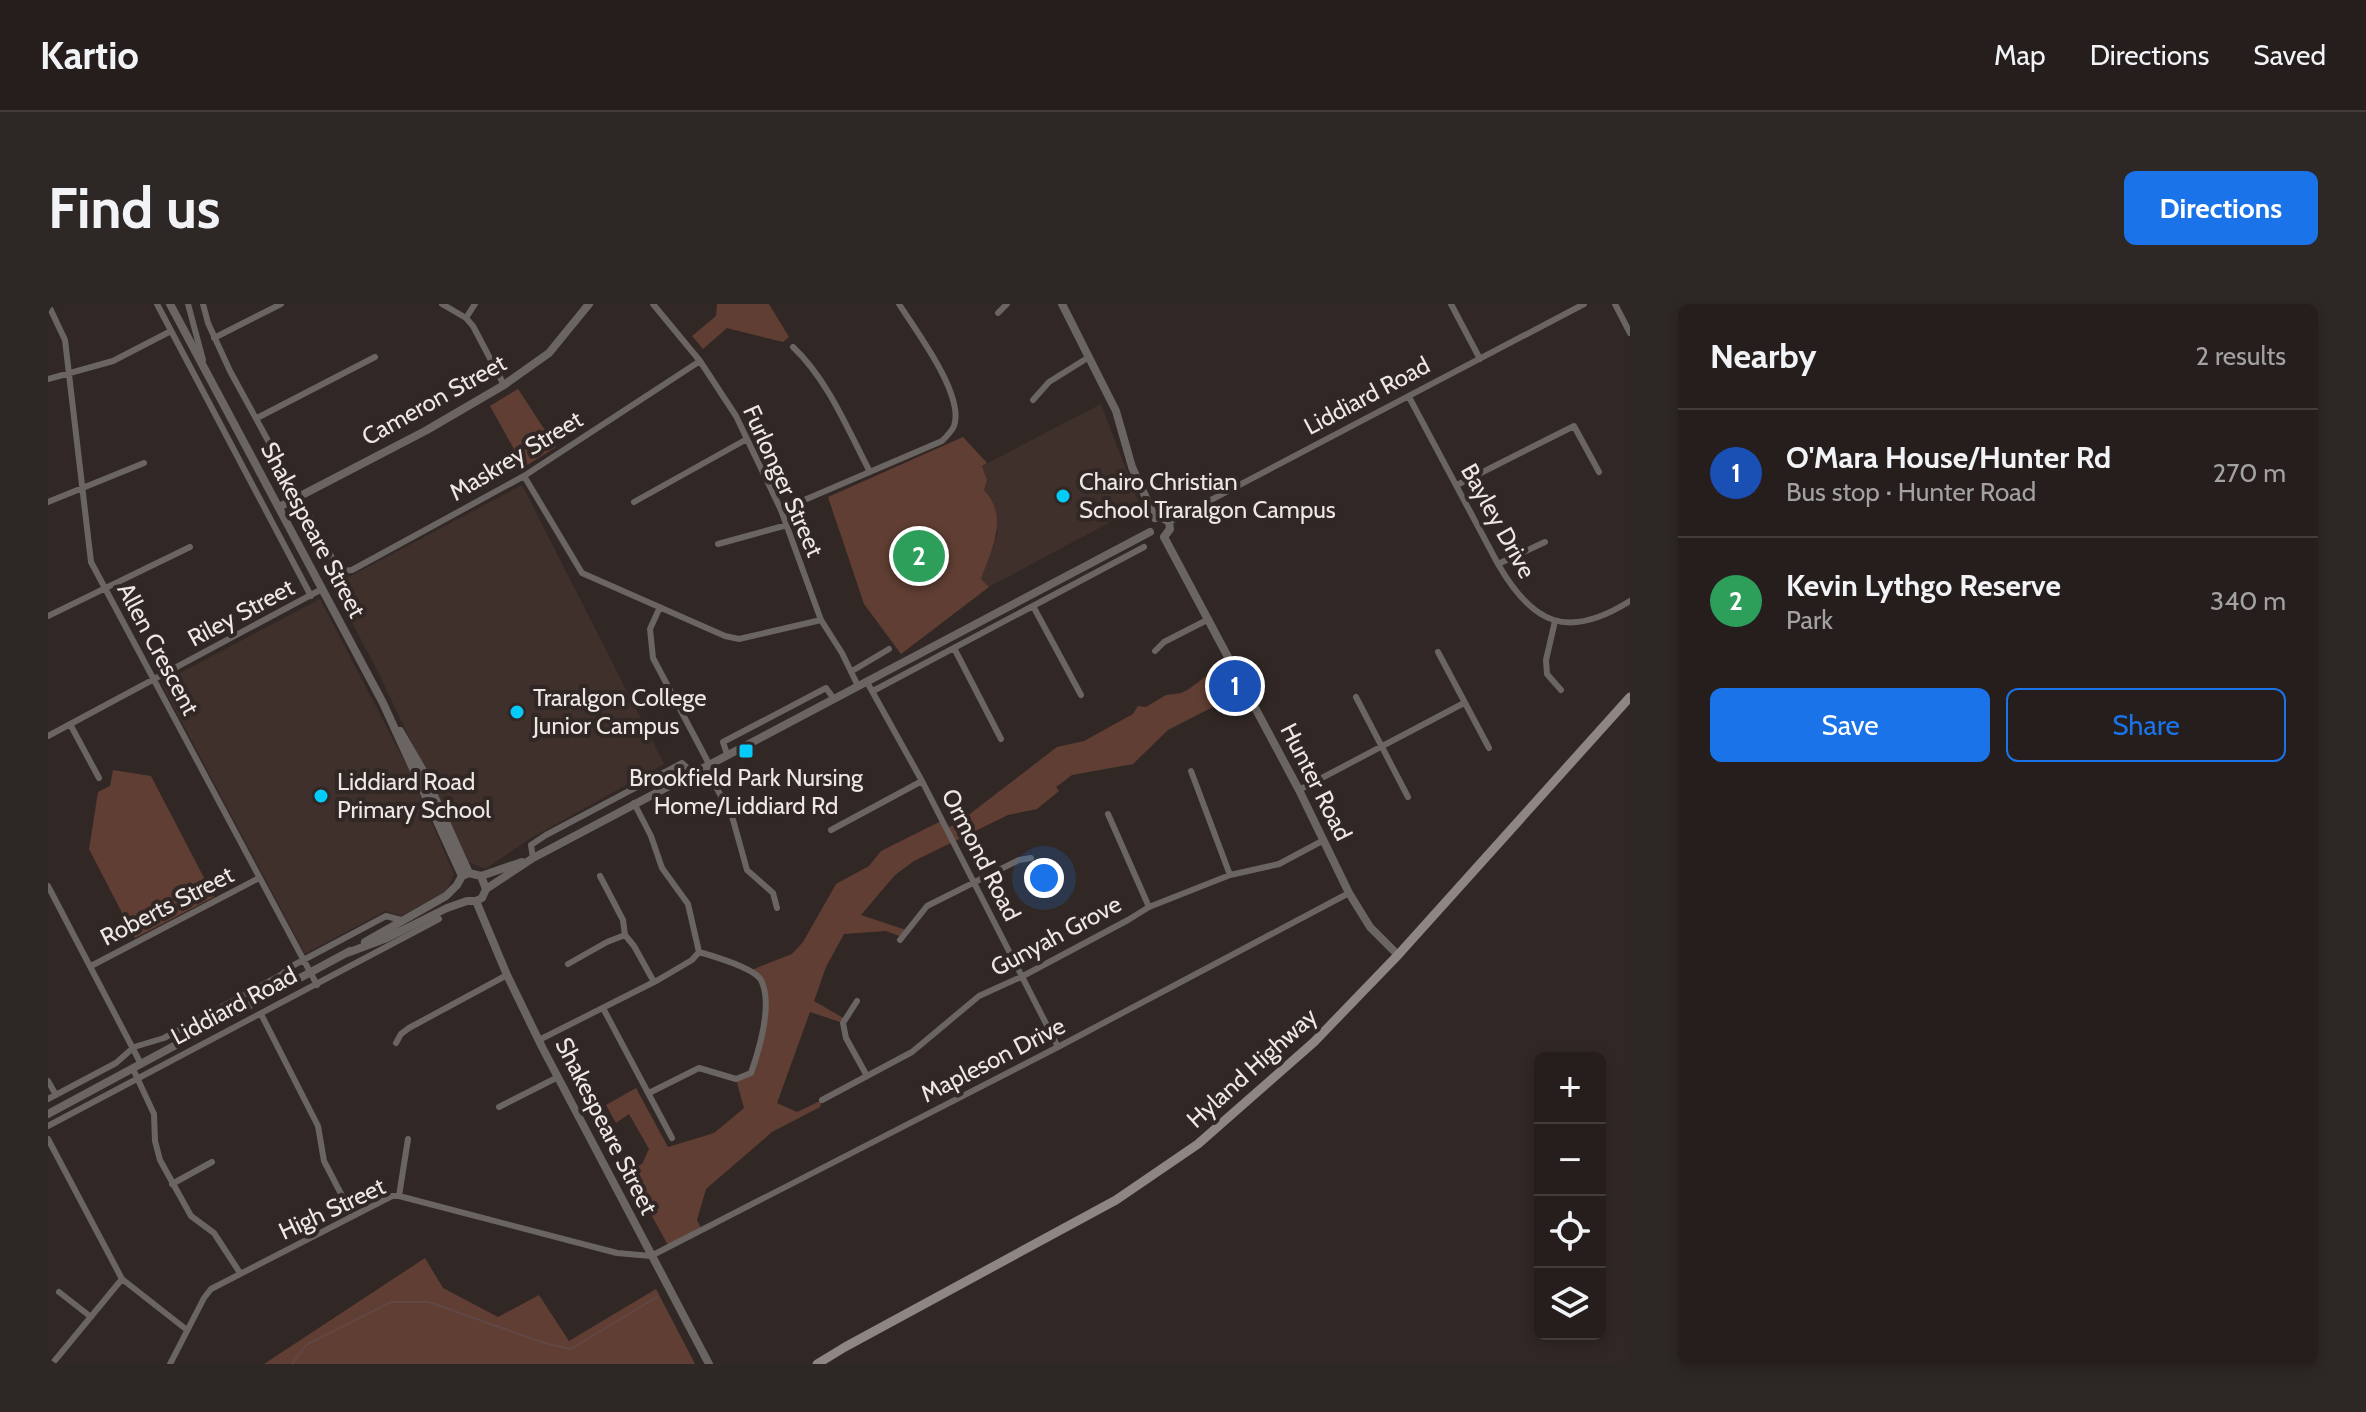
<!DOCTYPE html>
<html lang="en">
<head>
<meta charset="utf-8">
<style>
	:root { --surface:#251e1c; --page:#2d2725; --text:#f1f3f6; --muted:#a3a2a3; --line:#423c3b; --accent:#1a73e8 }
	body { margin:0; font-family:Cabin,sans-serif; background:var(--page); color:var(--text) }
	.controls { position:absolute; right:24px; bottom:24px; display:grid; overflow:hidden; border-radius:12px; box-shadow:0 4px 12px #0003 }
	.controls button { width:72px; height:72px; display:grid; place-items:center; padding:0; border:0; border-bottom:2px solid var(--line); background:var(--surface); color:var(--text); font:40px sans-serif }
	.you { position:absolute; left:996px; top:574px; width:28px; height:28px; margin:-20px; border:6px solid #fff; border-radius:50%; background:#1a73e8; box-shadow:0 0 0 12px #1a73e833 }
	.badge { display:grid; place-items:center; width:52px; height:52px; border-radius:50%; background:var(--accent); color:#fff; font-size:26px; font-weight:700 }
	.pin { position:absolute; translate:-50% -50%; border:4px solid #fff; box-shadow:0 2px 8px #0006 }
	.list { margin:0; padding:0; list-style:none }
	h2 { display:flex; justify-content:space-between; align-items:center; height:104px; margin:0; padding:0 32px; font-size:34px }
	h2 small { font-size:26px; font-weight:400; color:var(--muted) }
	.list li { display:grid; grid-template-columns:52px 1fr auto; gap:24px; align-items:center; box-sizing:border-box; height:128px; padding:0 32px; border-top:2px solid var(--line) }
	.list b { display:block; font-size:30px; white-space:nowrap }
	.list p { margin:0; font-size:26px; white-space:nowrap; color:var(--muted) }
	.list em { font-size:26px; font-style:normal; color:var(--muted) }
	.actions { display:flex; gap:16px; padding:24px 32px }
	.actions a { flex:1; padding:18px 0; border:2px solid var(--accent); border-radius:12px; text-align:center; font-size:28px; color:var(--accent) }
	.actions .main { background:var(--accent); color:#fff }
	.icon { flex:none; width:44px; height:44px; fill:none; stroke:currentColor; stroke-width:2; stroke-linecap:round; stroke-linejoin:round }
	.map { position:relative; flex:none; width:1582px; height:1060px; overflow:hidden; border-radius:12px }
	header { display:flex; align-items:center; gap:48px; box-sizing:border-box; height:112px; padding:0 40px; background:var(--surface); border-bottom:2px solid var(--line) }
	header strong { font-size:38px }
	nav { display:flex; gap:44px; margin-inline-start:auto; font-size:28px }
	.intro { display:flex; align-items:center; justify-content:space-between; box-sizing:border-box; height:192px; padding:0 48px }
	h1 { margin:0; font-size:56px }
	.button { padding:20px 36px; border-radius:12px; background:var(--accent); color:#fff; font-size:28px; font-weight:700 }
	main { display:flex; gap:48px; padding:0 48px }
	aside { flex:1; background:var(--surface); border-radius:12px; box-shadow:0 4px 12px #0003 }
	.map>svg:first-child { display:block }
	.built { fill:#3f302b }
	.green { fill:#603e33 }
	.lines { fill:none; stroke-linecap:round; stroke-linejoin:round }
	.stream { stroke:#614745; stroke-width:2 }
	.minor { stroke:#6a6563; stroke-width:6 }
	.tertiary { stroke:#6a6563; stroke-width:8 }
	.secondary { stroke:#8e8683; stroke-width:9 }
	.poi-dot { fill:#05cbf9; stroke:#312825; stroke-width:3 }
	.labels { text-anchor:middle; stroke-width:8; stroke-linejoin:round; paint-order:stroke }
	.street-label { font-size:24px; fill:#ede7e5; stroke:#312825 }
	.poi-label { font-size:24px; fill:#ede7e5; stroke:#312825; text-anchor:start }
</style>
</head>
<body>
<header>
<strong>Kartio</strong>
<nav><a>Map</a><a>Directions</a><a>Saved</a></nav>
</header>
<div class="intro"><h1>Find us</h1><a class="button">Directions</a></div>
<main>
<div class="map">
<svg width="1582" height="1060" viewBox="0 0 1582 1060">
	<rect width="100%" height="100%" fill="#312825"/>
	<!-- built -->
	<path class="built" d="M1053,100L1092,202L941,283L933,275L950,229L936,186L939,176L934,162Z
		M474,181L616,460L483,534L437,565L421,558L324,356L284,282Z
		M272,295L361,466L406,570L398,588L353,612L337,607L257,650L113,379Z"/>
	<!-- green -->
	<path class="green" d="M669,0H721L741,33L735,38L679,24L655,45L644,32L668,12Z
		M470,85L508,143L476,163L442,102Z
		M915,133L939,159L934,162L939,176L936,186C961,213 944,245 933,275L941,283L853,350L816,300L780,193Z
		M1182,354L1198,386L1120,426L1085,460L1024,471L1008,483L1011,487L989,505L960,511L866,557L847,571L813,611L858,626L854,633L838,627L796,630L778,663L766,697L797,715L795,719L762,708L729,799L749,808L774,796L772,803L724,828L658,885L649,916L654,926L621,943L579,867L594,860L601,845L581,810L568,819L558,801L588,784L620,843L666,829L696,804L688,775L702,767C709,743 726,699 711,676C711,675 702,668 701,667L744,650L755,638L788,580L821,562L833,547L895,516L899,524L910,519L1009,443L1036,437L1085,410L1090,402L1098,403L1118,391L1133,389L1141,385Z
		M65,466L103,472L166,593L87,634L41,545L50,488L62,482Z
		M377,954L395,984L450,1013L491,991L521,1037L608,985L647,1060H216Z"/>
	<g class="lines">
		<!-- stream -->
		<path class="stream" d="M244,1060L258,1041L343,998H381L496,1039L523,1045L609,993"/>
		<!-- minor -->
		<path class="minor" d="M0,0L17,36L43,258L269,681
			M109,0L263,292
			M140,0L155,56
			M155,0L160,19L182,67L288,261L295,267L304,266L476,172L652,57
			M394,0L418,14L425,22L456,81
			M605,0L652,57L688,112L733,206L773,316L794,349L810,382
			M1403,0L1432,55
			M1567,0L1582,29
			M950,9L959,0
			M418,14L427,0
			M166,34L233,0
			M745,43C780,76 800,126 822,168
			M0,75L65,57L123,27
			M1361,93L1450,260C1485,321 1520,336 1582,297
			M985,96L1001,78L1041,53
			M209,114L327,53
			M476,172L534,269L677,332L691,335L773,316
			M1409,181L1526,122L1551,168
			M0,198L96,159
			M586,198L699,135
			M733,206L894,137C898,133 904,127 906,122C917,91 868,27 851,0
			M1121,218L1536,0
			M670,240L739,221
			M1450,260L1497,238
			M985,302L1033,391
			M612,303L602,325L605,354L661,460
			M0,312L142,243
			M1507,317L1498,356L1499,370L1513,386
			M906,344L953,435
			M1107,347L1116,338L1161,315
			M1390,348L1441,444
			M804,367L841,345
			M819,378L874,477L1010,743
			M825,387L1096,243
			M1308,393L1360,493
			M22,420L51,474
			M0,432L274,285
			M679,450L675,438L778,384L786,395
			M657,463L684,512L699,566L725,589L729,604
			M1143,467L1182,571
			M1251,486L1416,399
			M1060,510L1101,603
			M783,526L874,477
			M485,554L483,541L498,531L634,459L645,469
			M552,572L575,616L577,631L586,642L606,678
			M0,582L93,760
			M852,636L879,602L971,556L983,554
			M520,660L559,638L577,631
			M43,662L211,574
			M809,697L795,719L798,734L819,772
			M555,704L624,834
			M213,710L270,822L276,857L304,911
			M491,736L610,676L644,656L651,648L640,600L614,564L603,532L586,499
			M348,739L353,730L361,724L459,671
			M85,765L106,810L107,837L112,856L143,912L166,929L192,969
			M0,777L8,791
			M601,789L651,764L688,775L703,769C711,746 725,700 713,676C706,664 665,652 651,648
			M0,795L68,759L86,743L116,734L233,671L246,661L338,612L353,616
			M774,796L864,748L931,692L975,672L1080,616L1101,603L1182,571L1231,560L1276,536
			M451,803L510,773
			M0,822L391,615
			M0,835L74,975L139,1026
			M124,880L164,858
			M351,892L360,835
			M11,988L43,1013
			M4,1060L74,975
			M122,1060L156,994L163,985L344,892H351L569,949L603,952L1010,743L1301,589"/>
		<!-- tertiary -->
		<path class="tertiary" d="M122,0L335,399L414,572
			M1014,0L1068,107L1084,163L1107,214
			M231,203L379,126L456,81L501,49L541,0
			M1107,214L1113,213L1121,218L1122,225L1116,233
			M1116,233L1251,486L1301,589L1322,623L1350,651
			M352,427L374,465L421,569
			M433,572L474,558
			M428,597L459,671L494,743L661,1060
			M317,638L398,592L409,581L414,572L421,569L433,572L438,585
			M299,649L339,634L399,604L419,597H428L434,594L438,585L485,554L1102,228
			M0,810L302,647"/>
		<!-- secondary -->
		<path class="secondary" d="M769,1060L797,1043L1068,896L1150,840L1266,738L1350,651L1582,393"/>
	</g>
	<!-- markers -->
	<g class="poi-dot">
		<circle cx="1015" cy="192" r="8"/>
		<circle cx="469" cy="408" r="8"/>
		<rect x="690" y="439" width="16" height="16" rx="4"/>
		<circle cx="273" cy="492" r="8"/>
	</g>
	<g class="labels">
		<!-- street labels -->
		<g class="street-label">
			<text transform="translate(1319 92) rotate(-28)" y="8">Liddiard Road</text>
			<text transform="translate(386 96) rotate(-29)" y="8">Cameron Street</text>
			<text transform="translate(468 152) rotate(-31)" y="8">Maskrey Street</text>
			<text transform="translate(735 177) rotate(66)" y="8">Furlonger Street</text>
			<text transform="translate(1450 217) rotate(61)" y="8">Bayley Drive</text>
			<text transform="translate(265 226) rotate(62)" y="8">Shakespeare Street</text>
			<text transform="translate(193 309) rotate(-28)" y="8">Riley Street</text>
			<text transform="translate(110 345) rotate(62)" y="8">Allen Crescent</text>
			<text transform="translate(1268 478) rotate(63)" y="8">Hunter Road</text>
			<text transform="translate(933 551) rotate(63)" y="8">Ormond Road</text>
			<text transform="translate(119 602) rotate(-27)" y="8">Roberts Street</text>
			<text transform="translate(1008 632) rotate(-28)" y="8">Gunyah Grove</text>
			<text transform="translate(186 702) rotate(-28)" y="8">Liddiard Road</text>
			<text transform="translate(945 756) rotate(-27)" y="8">Mapleson Drive</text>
			<text transform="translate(1204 764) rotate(-42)" y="8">Hyland Highway</text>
			<text transform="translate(558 822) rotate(63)" y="8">Shakespeare Street</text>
			<text transform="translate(284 905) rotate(-25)" y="8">High Street</text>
		</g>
		<!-- poi labels -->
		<g class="poi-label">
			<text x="1031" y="186">Chairo Christian<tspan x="1031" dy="28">School Traralgon Campus</tspan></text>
			<text x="485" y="402">Traralgon College<tspan x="485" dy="28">Junior Campus</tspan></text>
			<text x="698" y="482" text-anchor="middle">Brookfield Park Nursing<tspan x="698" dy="28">Home/Liddiard Rd</tspan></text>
			<text x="289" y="486">Liddiard Road<tspan x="289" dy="28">Primary School</tspan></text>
		</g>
	</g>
</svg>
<div class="controls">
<button>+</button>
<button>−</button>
<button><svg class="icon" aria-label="locate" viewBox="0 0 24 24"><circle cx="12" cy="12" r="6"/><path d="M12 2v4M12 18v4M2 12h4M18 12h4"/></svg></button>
<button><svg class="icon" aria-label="layers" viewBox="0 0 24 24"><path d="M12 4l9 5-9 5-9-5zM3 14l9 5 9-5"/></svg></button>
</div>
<div class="you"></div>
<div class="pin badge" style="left:1187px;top:382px;background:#1a4fb4">1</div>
<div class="pin badge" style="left:871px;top:252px;background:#2e9e5b">2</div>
</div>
<aside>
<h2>Nearby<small>2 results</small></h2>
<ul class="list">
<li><span class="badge" style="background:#1a4fb4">1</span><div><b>O'Mara House/Hunter Rd</b><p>Bus stop · Hunter Road</p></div><em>270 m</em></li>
<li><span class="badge" style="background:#2e9e5b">2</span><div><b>Kevin Lythgo Reserve</b><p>Park</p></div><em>340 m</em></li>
</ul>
<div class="actions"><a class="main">Save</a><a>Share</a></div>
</aside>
</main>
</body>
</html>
